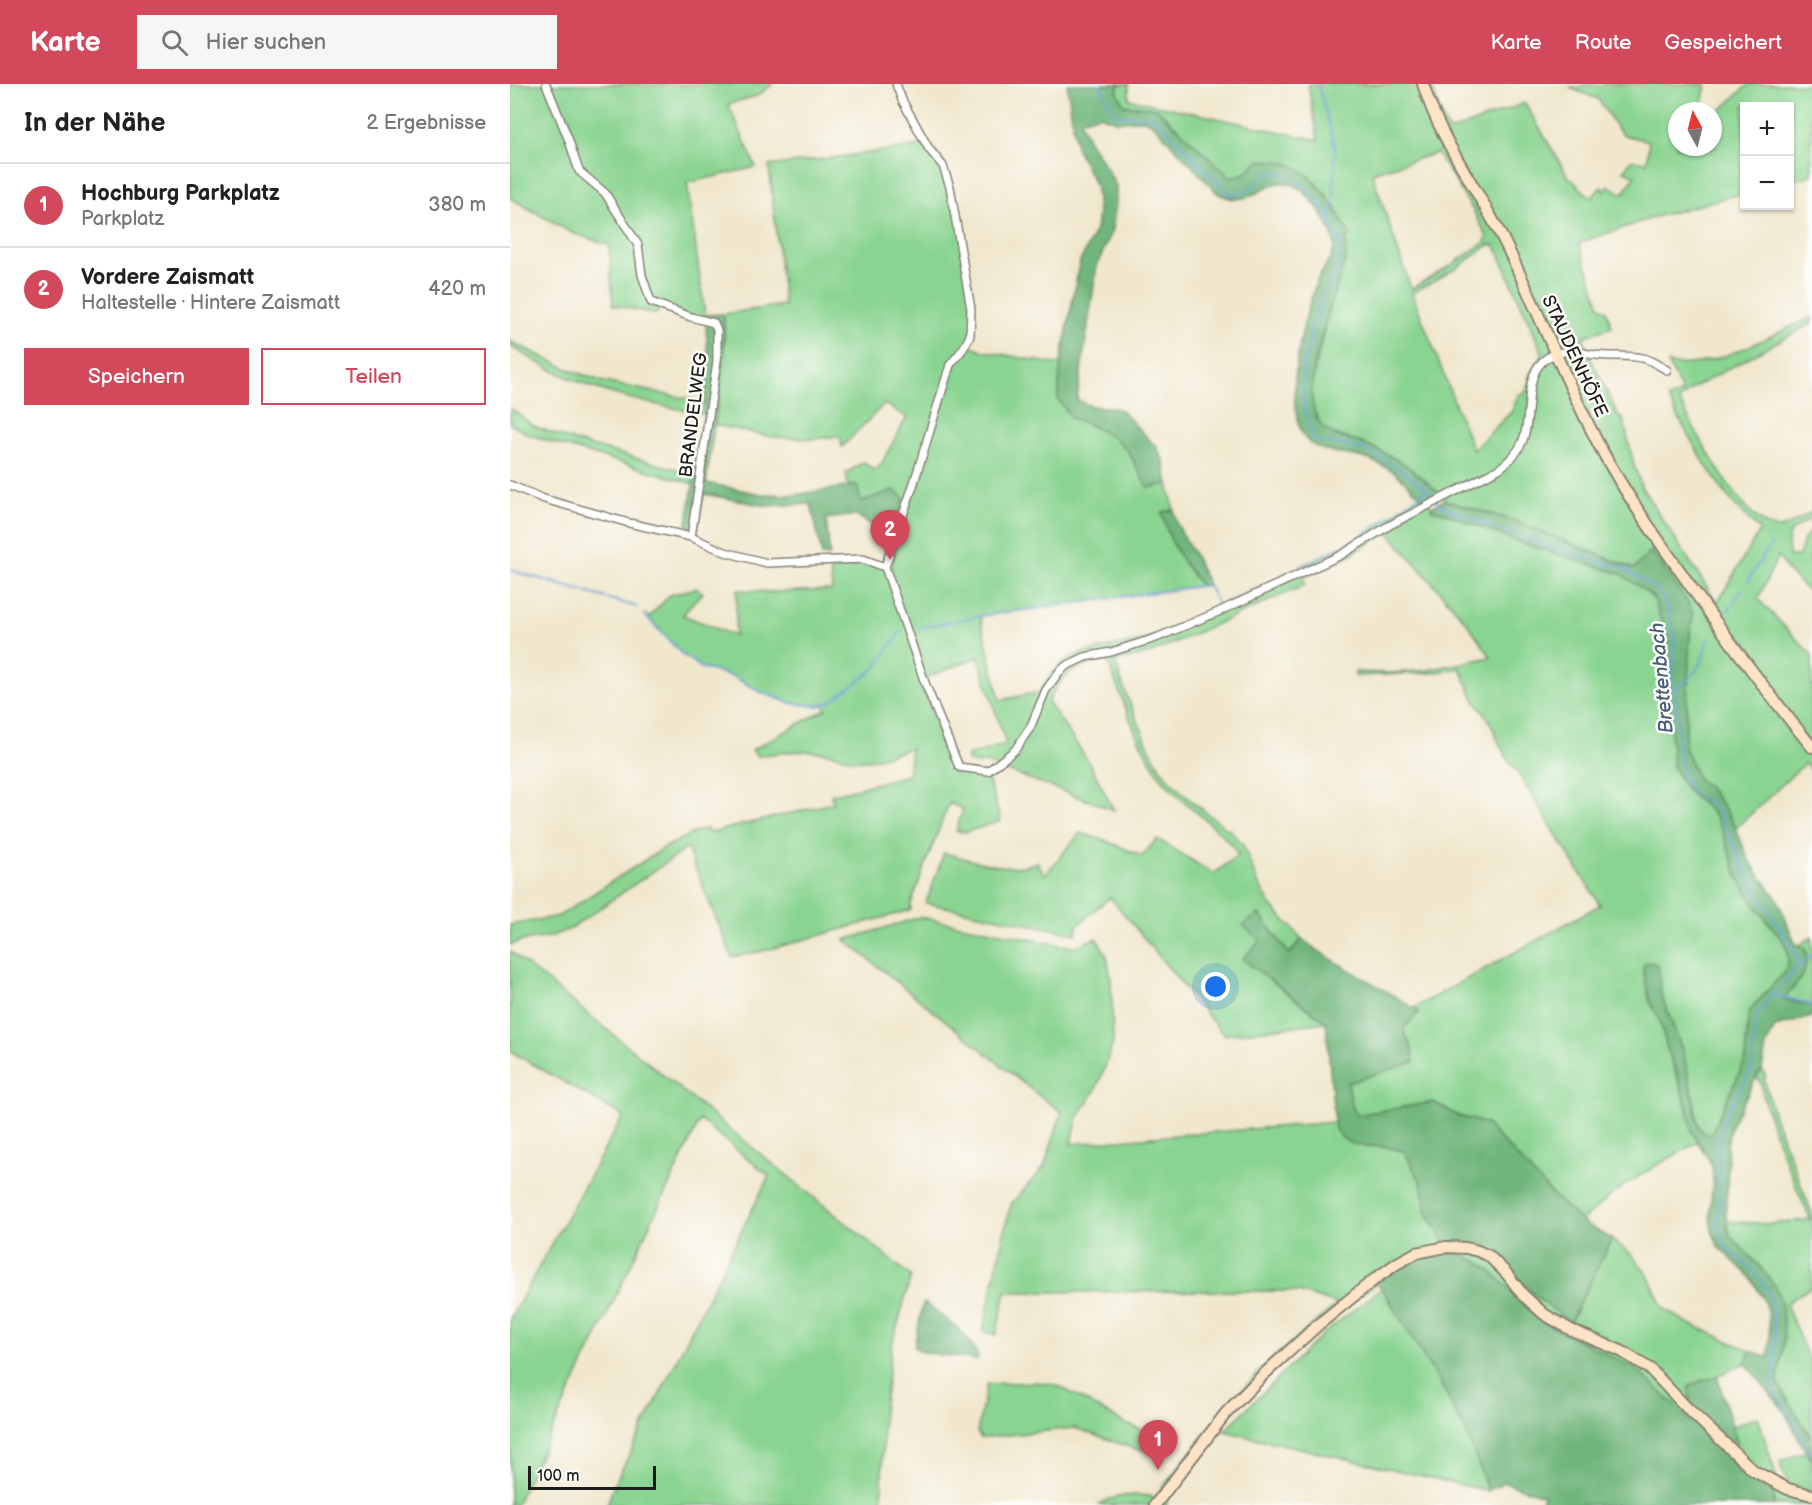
<!DOCTYPE html>
<html lang="de">
<head>
<meta charset="utf-8">
<style>
	:root { --surface:#fff; --page:#f6f6f6; --text:#222; --muted:#767676; --line:#e0e0e0; --accent:#d1495b }
	body { margin:0; font-family:"Balsamiq Sans",sans-serif; background:var(--page); color:var(--text) }
	.controls { position:absolute; right:18px; top:18px; display:grid; overflow:hidden; border-radius:0px; box-shadow:0 2px 4px #0004 }
	.controls button { width:54px; height:54px; display:grid; place-items:center; padding:0; border:0; border-bottom:2px solid var(--line); background:var(--surface); color:var(--text); font:30px sans-serif }
	.compass { position:absolute; left:1158px; top:18px; width:54px; height:54px; border-radius:50%; background:var(--surface); box-shadow:0 2px 4px #0004; rotate:353deg }
	.scale { position:absolute; left:18px; bottom:15px; width:128px; box-sizing:border-box; padding-left:6px; border:3px solid #1c1c1c; border-top:0; font-size:16px; line-height:21px; white-space:nowrap; color:#1c1c1c; -webkit-text-stroke:4px #fdfcf7; paint-order:stroke }
	.you { position:absolute; left:706px; top:903px; width:21px; height:21px; margin:-15px; border:4px solid #fff; border-radius:50%; background:#1a73e8; box-shadow:0 0 0 9px #1a73e833 }
	.badge { display:grid; place-items:center; width:39px; height:39px; border-radius:50%; background:var(--accent); color:#fff; font-size:20px; font-weight:700 }
	.pin { position:absolute; translate:-50% -50px; filter:drop-shadow(0 2px 3px #0008) }
	.pin::after { content:''; position:absolute; top:32px; width:21px; height:18px; background:inherit; clip-path:polygon(0 0,100% 0,50% 100%) }
	.list { margin:0; padding:0; list-style:none }
	h2 { display:flex; justify-content:space-between; align-items:center; height:78px; margin:0; padding:0 24px; font-size:26px }
	h2 small { font-size:20px; font-weight:400; color:var(--muted) }
	.list li { display:grid; grid-template-columns:39px 1fr auto; gap:18px; align-items:center; box-sizing:border-box; height:84px; padding:0 24px; border-top:2px solid var(--line) }
	.list b { display:block; font-size:22px; white-space:nowrap }
	.list p { margin:0; font-size:20px; white-space:nowrap; color:var(--muted) }
	.list em { font-size:20px; font-style:normal; color:var(--muted) }
	.actions { display:flex; gap:12px; padding:18px 24px }
	.actions a { flex:1; padding:14px 0; border:2px solid var(--accent); border-radius:0px; text-align:center; font-size:21px; color:var(--accent) }
	.actions .main { background:var(--accent); color:#fff }
	.icon { flex:none; width:33px; height:33px; fill:none; stroke:currentColor; stroke-width:2; stroke-linecap:round; stroke-linejoin:round }
	.map { position:relative; flex:none; width:1302px; height:1421px; overflow:hidden }
	header { display:flex; align-items:center; gap:36px; box-sizing:border-box; height:84px; padding:0 30px; background:var(--accent); color:#fff }
	header strong { font-size:28px }
	nav { display:flex; gap:33px; margin-inline-start:auto; font-size:21px }
	.search { width:420px; height:54px; background:var(--page); display:flex; align-items:center; gap:15px; box-sizing:border-box; padding:0 21px; border-radius:0px; color:var(--muted); font-size:22px }
	main { display:flex }
	aside { flex:1; background:var(--surface) }
	.map>svg:first-child { display:block }
	.green { fill:#8ad491; stroke:#537856; stroke-width:1.5; fill-rule:evenodd }
	.forest { fill:#6fb67b; stroke:#46694c; stroke-width:1.5 }
	.lines { fill:none; stroke-linecap:round; stroke-linejoin:round }
	.stream { stroke:#6c9dd6; stroke-width:2 }
	.street-casing { stroke:#868274; stroke-width:10 }
	.secondary-casing { stroke:#868274; stroke-width:14 }
	.street { stroke:#fff; stroke-width:7 }
	.secondary { stroke:#fee4c6; stroke-width:10 }
	.labels { text-anchor:middle; stroke-width:5; stroke-linejoin:round; paint-order:stroke }
	.street-label { font-size:18px; fill:#1c1c1c; stroke:#fdfcf7 }
	.water-label { font-size:20px; font-style:italic; fill:#445c79; stroke:#fdfcf7 }
</style>
</head>
<body>
<header>
<strong>Karte</strong>
<div class="search"><svg class="icon" aria-label="search" viewBox="0 0 24 24"><circle cx="10" cy="10" r="6"/><path d="M15 15l6 6"/></svg>Hier suchen</div>
<nav><a>Karte</a><a>Route</a><a>Gespeichert</a></nav>
</header>
<main>
<aside>
<h2>In der Nähe<small>2 Ergebnisse</small></h2>
<ul class="list">
<li><span class="badge">1</span><div><b>Hochburg Parkplatz</b><p>Parkplatz</p></div><em>380 m</em></li>
<li><span class="badge">2</span><div><b>Vordere Zaismatt</b><p>Haltestelle · Hintere Zaismatt</p></div><em>420 m</em></li>
</ul>
<div class="actions"><a class="main">Speichern</a><a>Teilen</a></div>
</aside>
<div class="map">
<svg width="1302" height="1421" viewBox="0 0 1302 1421">
	<rect width="100%" height="100%" fill="#fdfcf7"/>
	<filter id="ink" filterUnits="userSpaceOnUse"><feTurbulence type="fractalNoise" baseFrequency=".0167" numOctaves="2"/><feDisplacementMap in="SourceGraphic" scale="12" xChannelSelector="R" yChannelSelector="G"/><feConvolveMatrix kernelMatrix="1 2 1 2 8 2 1 2 1" color-interpolation-filters="sRGB"/></filter>
	<filter id="wash" filterUnits="userSpaceOnUse"><feTurbulence type="fractalNoise" baseFrequency=".008" numOctaves="4" result="noise"/><feDisplacementMap in="SourceGraphic" scale="24" xChannelSelector="R" yChannelSelector="G"/><feGaussianBlur stdDeviation="1.35" result="paint"/><feColorMatrix in="noise" values="0 0 0 0 0 0 0 0 0 0 0 0 0 0 0 0 0 1.4 0 .05"/><feComposite in="paint" operator="in"/></filter>
	<g filter="url(#wash)">
		<rect width="100%" height="100%" fill="#f0e7cd"/>
		<!-- green -->
		<path class="green" d="M0,0H263L247,12L218,20L246,83L177,99L196,239L150,224L146,230L103,221L99,161L62,149L0,114Z
			M609,0H619V15L808,56L798,0H922L931,30L939,48L1015,19L1057,91L1081,114L1091,103L1094,106L1099,102L1113,110L1125,92L1114,87L1121,76L1137,78L1139,57L1114,51L1107,44L1088,15L1060,4L1080,0H1196L1192,20L1189,27H1167V63H1203V33L1239,0H1302V91L1280,97V22H1234V109L1145,133L1069,159L1090,222L1096,226L1102,243L1073,253L1081,275L1110,335L1113,334L1124,381L1132,404L1207,519L1250,446C1209,412 1183,360 1158,314L1166,312L1172,307L1158,279C1198,289 1264,249 1302,233V239L1183,304L1169,316C1183,343 1236,446 1269,444C1278,443 1293,432 1302,428V434L1284,445L1278,452L1279,472H1289L1294,455L1302,445L1300,482L1302,486V511L1278,487L1268,472L1248,515L1302,571V687L1295,679L1226,744L1213,722L1198,703L1188,695L1175,665L1180,546L1183,531L1142,467L1125,485L1002,436L937,417L931,410L887,376L860,362L822,349L811,342L804,326L801,313L805,284L823,210L835,175L836,153L825,121L749,76L734,90L720,93L646,24L614,21L607,7ZM927,69L963,126L977,153L975,158L940,182L901,205L862,89ZM979,161H984L986,163L1033,270L1020,290L1016,308L1008,311L1002,327L963,366L902,209L945,185Z
			M421,61L432,76L443,105L458,186L464,230L463,254L460,261L474,267L551,281L548,315L584,343L604,354L618,367L638,404L658,400L664,426L652,428L674,479L691,502L470,532L490,616L530,608L541,589L556,576L571,569L634,556L705,525L850,453L909,412L919,417L922,426L935,429L1009,458L1111,490L1134,506L1144,515L1154,544L1163,683L1182,711L1204,730L1211,744L1228,793L1244,820L1274,858L1278,869V880L1275,888L1241,925L1238,934L1235,977L1201,1050H1195L1190,1045L1187,1036L1184,1017L1173,968L1151,911L1148,881C1148,899 1147,919 1150,937C1154,963 1167,989 1174,1014C1179,1029 1180,1045 1188,1058L1142,1084L1110,1104L1071,1137L1043,1111L975,1039L948,1032L924,1018L846,1031L841,1018L838,999L902,965L893,945L909,928L904,924L1090,821L1007,687L999,678L990,661L979,636L964,615L950,584L922,589L845,592V588L880,589L918,586L981,573L958,540L878,448L836,473L792,494L795,501L641,569L606,578C611,601 621,623 631,644C637,659 644,676 654,689C671,711 696,728 717,745H719L733,761L748,799L760,820L792,855L779,870L749,830L751,857L733,875L816,938L714,951L600,813L567,842L566,850L416,819L434,769C460,775 502,791 527,778L535,791L570,749L594,756L632,772L647,755L704,790L725,773L729,772C712,744 682,728 660,704C631,674 612,614 597,575C565,583 553,587 538,618L578,677L604,726L476,679L467,680L459,678L457,672L496,660L468,573L410,596L443,689C455,687 469,686 478,695L491,737L456,748L446,747L453,725L439,719L414,784L401,820V826L253,867L222,873L177,764L60,845L39,853L11,857L0,861V841L49,832L152,765L181,750L197,744L198,749L323,719L321,711L398,691L401,664C384,669 364,678 346,676C336,675 327,671 318,669C294,665 271,669 247,672L242,666L316,625L314,621L307,622L280,619L249,607L222,592L192,584L173,571L138,534L160,511L186,504L193,509L184,517L173,531L225,552L227,506L263,508L322,506L320,481L353,479L381,485L384,471L390,459L380,453L394,414L383,406L351,418L347,401L338,403L336,389L354,378L365,387L371,380L397,333L374,320L332,363L330,352L301,355L262,353L205,341L214,272V230L274,221L259,82Z
			M0,257L60,286L94,298L194,318V330C144,321 94,311 48,289C31,281 16,271 0,262Z
			M0,324L24,342L67,358L184,390V400L44,359L18,350L0,340Z
			M410,833L561,863L570,861L586,854L596,869L601,893L603,959L594,986L584,1009L568,1033L561,1060L825,1038V1045L854,1063L871,1062L894,1067L911,1098L916,1127L934,1158L950,1157L979,1166L989,1173L1025,1212L1060,1238L1097,1165L1101,1155L1122,1171L1137,1189L1153,1224L1176,1238L1241,1267L1235,1279L1207,1292L1179,1301L1227,1358L1221,1343L1248,1333L1267,1394L1265,1406L1297,1417L1302,1421H1264L1263,1404L1250,1398L1209,1363L1126,1285L1036,1240L1023,1229L979,1185L968,1178L888,1183L809,1243L717,1332L688,1370L692,1372L656,1416L657,1421H588C602,1411 625,1410 641,1412L643,1415L714,1326L756,1280L827,1220L789,1208L772,1207L496,1208L486,1251L473,1247L498,1131L502,1119L534,1083L552,1028L528,1011L335,856Z
			M1302,852V922L1272,915C1289,898 1298,892 1296,866L1289,862Z
			M0,867L401,1192L382,1261L373,1328L372,1421H97L104,1401L259,1092L190,1036L6,1421H0V1235L113,1032L0,967Z
			M1252,986L1255,989V998L1264,1032L1302,1129V1203L1283,1214L1276,1221L1302,1283V1355L1268,1300V1291L1271,1279L1254,1187L1221,1153L1217,1137L1261,1140L1300,1135C1281,1090 1259,1044 1250,996L1246,994Z
			M872,1204L933,1304L958,1352L978,1407L714,1347L814,1249Z
			M525,1298L540,1300L553,1304L614,1339L660,1357L656,1366H628L565,1344L471,1354L467,1348L477,1300Z
			M1296,1368L1302,1376V1408L1280,1401L1272,1387L1270,1377Z"/>
		<!-- forest -->
		<path class="forest" d="M557,0H609L607,7L614,21L646,24L720,93L734,90L749,76C757,77 766,76 773,78C805,86 826,125 841,152L836,154C836,161 837,169 835,176C826,211 782,314 813,343C824,354 845,356 859,362C867,366 876,370 884,374C901,382 916,398 931,410L919,417C905,410 896,397 884,388C877,383 867,379 860,376C841,369 809,371 796,355C771,321 793,236 806,200C810,187 822,177 824,164C826,147 801,111 787,103C758,85 745,130 707,109L643,40L634,36L605,37L590,31L570,37L579,57L597,85L606,102V120L601,150L587,181L567,315C585,328 594,319 611,326L647,364L654,378L658,400L638,404L618,367L604,354L584,343L561,334L548,315L551,277L570,177L586,146L588,130L586,103L566,63Z
			M214,230V272L196,399L251,410L284,411L347,401L351,418L383,406L394,414L380,453L346,431L316,435L320,472L312,471L301,420L257,422L194,410L186,450L176,446L194,330L198,271L195,231Z
			M934,416L1002,436L1124,485L1141,467L1179,520L1183,531L1180,546L1175,665L1188,695L1198,703L1213,722L1226,744L1238,775L1268,816L1285,859L1296,866C1298,892 1289,897 1273,915L1302,922V933L1265,943L1256,962L1252,986L1248,990L1221,1042L1217,1060L1218,1083L1216,1126L1217,1143L1221,1153L1254,1187L1267,1205L1272,1223L1274,1251L1271,1279L1268,1291V1300L1302,1355V1376L1296,1368L1273,1325L1235,1279L1241,1267L1258,1274L1260,1254L1258,1229L1253,1214L1240,1193L1209,1163L1202,1147L1200,1134L1203,1091L1202,1081L1182,1048L1177,1022L1165,983L1157,964L1150,937L1140,918L1133,887L1134,880L1141,878L1148,881L1151,911L1173,968L1184,1017L1187,1036L1190,1045L1195,1050H1201L1235,977L1238,934L1241,925L1275,888L1278,880V869L1274,858L1244,820L1228,793L1211,744L1204,730L1182,711L1174,702L1163,683L1154,544L1144,515L1134,506L1111,490L1009,458L935,429L922,426V423Z
			M664,426L667,440L686,474L698,501L691,502C672,477 659,460 652,428Z
			M749,830L779,870L792,855C829,884 872,901 909,928L893,945L902,965L904,978L838,999L841,1018L846,1031L924,1018L948,1032L975,1039L1043,1111L1071,1137L1101,1155L1097,1165L1060,1238L1025,1212L989,1173L979,1166L950,1157L934,1158L916,1127L911,1098L894,1067C886,1065 878,1063 869,1062C849,1061 838,1064 825,1045L816,938L732,875L750,857L733,841Z
			M939,1169L952,1171L968,1178L979,1185L1023,1229L1036,1240L1126,1285L1209,1363L1250,1398L1263,1404L1264,1421H1030L1033,1411L994,1398L978,1407L958,1352L933,1304L872,1204L865,1198L907,1174Z
			M415,1219C435,1234 459,1249 468,1273L467,1276L412,1268L404,1263L413,1220Z
			M1207,1292L1227,1358L1224,1364L1180,1320L1179,1301Z"/>
		<g class="lines">
			<!-- stream -->
			<path class="stream" d="M590,0V2L605,31L644,33L720,111L741,105L756,89H773L791,99L812,123L831,159L828,187L813,210L803,240L798,267L793,279V318L804,356L856,366L892,386L917,406L930,421L980,442L1046,465L1113,484L1148,506L1160,528L1159,536L1165,552L1163,596L1167,628L1169,671L1173,691L1181,707L1207,725L1245,806L1285,867L1289,883L1262,910L1246,933L1242,986L1217,1028L1208,1055L1210,1114L1207,1140L1217,1165L1243,1186L1260,1210L1266,1255L1263,1306L1302,1369
				M808,0L825,63L824,113
				M821,136L823,118
				M0,486L127,523
				M1238,497L1261,460
				M1218,527L1232,506
				M134,530L173,571L192,584L222,592L249,607L280,619L307,622L320,618L357,591L366,583L391,547
				M408,544L470,532L698,501L709,523L850,454L917,406
				M1165,607C1174,599 1183,592 1189,582C1194,574 1194,564 1199,555
				M1289,883L1302,871
				M1262,910L1302,921"/>
		</g>
	</g>
	<g filter="url(#ink)">
		<g class="lines">
			<!-- street casing -->
			<g class="street-casing">
				<path id="street" d="M36,0L58,54L69,87L95,109L128,161L132,191L141,218L181,233L204,239L207,246V277L181,453
					M0,401L34,415L119,439L181,453L215,468L257,479L353,475L375,483
					M375,483L415,599L449,683L478,687L505,666L520,644L536,606L549,588L556,582L575,573L601,568L646,554L708,528L831,471L880,441L989,385C1000,376 1010,367 1014,353C1024,322 1009,276 1053,268C1063,266 1076,270 1086,271C1101,273 1117,271 1132,274C1140,275 1149,282 1157,286
					M375,483L403,402L440,281L453,265L460,252L461,225L440,103L433,82L419,65L392,16L386,0"/>
			</g>
			<!-- secondary casing -->
			<g class="secondary-casing">
				<path id="secondary" d="M913,0C931,59 969,106 996,161C1029,228 1055,297 1090,363C1116,411 1148,456 1179,500C1218,556 1259,611 1302,663
					M645,1421L716,1329L753,1291L809,1240L865,1195L886,1180L906,1169L936,1163L956,1164L968,1167L979,1172L997,1190L1013,1211L1034,1230L1061,1246L1111,1267L1140,1285L1177,1324L1244,1387L1278,1405L1302,1411"/>
			</g>
			<!-- street -->
			<use href="#street" class="street"/>
			<!-- secondary -->
			<use href="#secondary" class="secondary"/>
		</g>
	</g>
	<g class="labels">
		<!-- street labels -->
		<g class="street-label">
			<text transform="translate(1065 272) rotate(65)" y="6">STAUDENHÖFE</text>
			<text transform="translate(183 331) rotate(-83)" y="6">BRANDELWEG</text>
		</g>
		<!-- water labels -->
		<g class="water-label">
			<text transform="translate(1151 594) rotate(-95)" y="7">Brettenbach</text>
		</g>
	</g>
</svg>
<div class="controls">
<button>+</button>
<button>−</button>
</div>
<svg class="compass" viewBox="-18 -18 36 36"><path d="M0-13l5 13h-10z" fill="#e53935"/><path d="M0 13l5-13h-10z" fill="#767676"/></svg>
<div class="scale">100 m</div>
<div class="you"></div>
<div class="pin badge" style="left:648px;top:1386px">1</div>
<div class="pin badge" style="left:380px;top:476px">2</div>
</div>
</main>
</body>
</html>
